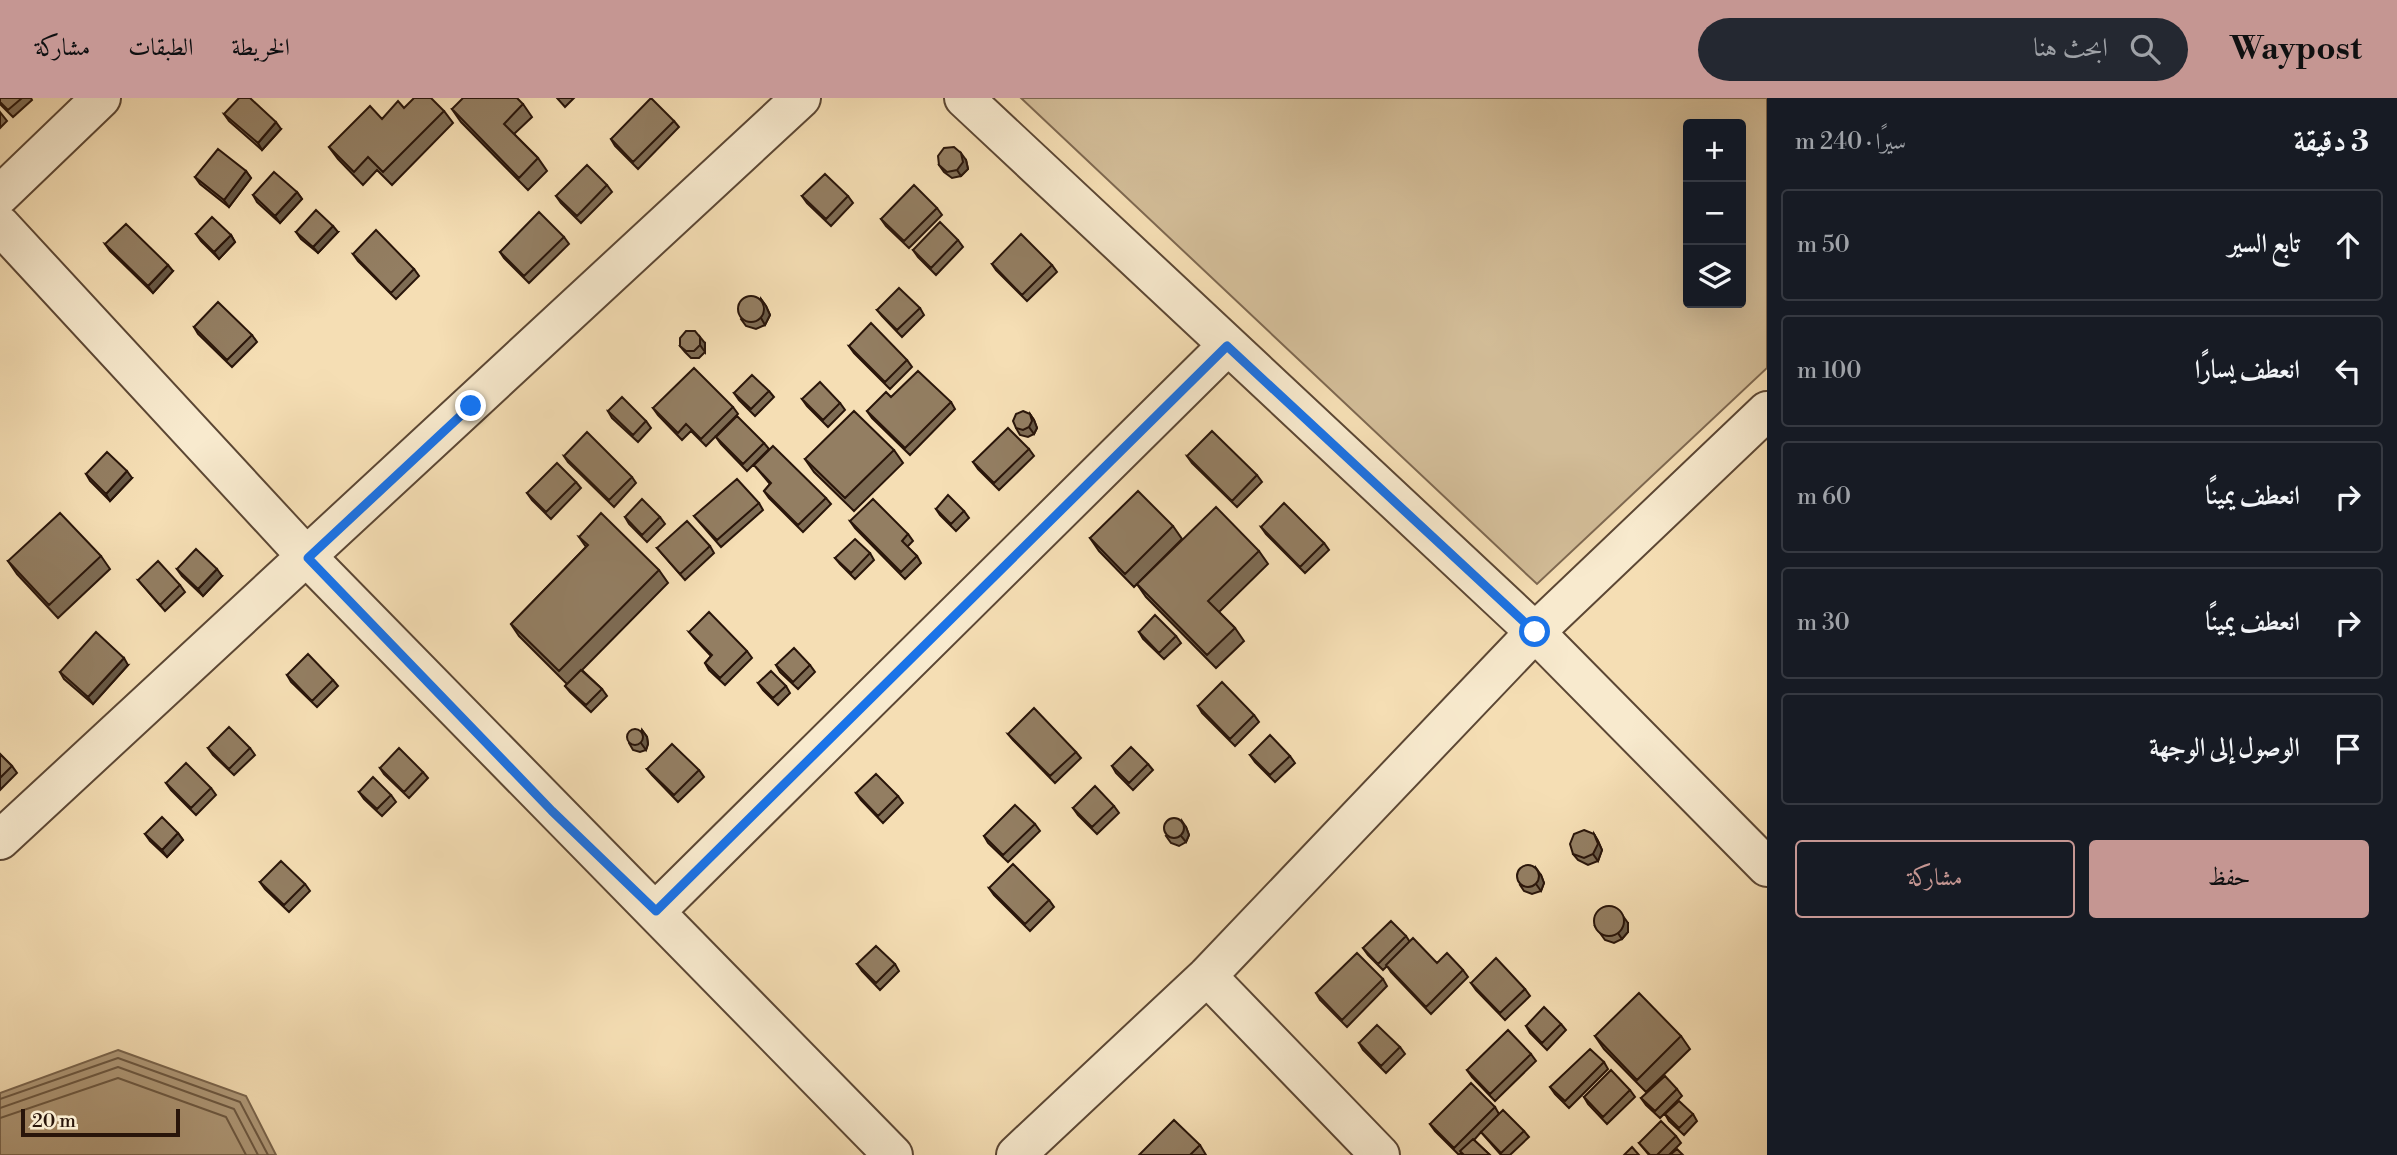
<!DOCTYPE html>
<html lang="ar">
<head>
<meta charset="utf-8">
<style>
	:root { --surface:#171b24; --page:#242831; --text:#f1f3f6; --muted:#9ea1a6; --line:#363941; --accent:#c59692 }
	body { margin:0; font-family:"Libre Bodoni",Amiri,serif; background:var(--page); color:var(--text); direction:rtl }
	.controls { position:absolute; right:21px; top:21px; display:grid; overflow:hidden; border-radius:7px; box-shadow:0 7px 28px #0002 }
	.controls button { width:63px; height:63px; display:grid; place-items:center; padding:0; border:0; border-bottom:2px solid var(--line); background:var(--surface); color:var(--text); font:35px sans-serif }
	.scale { position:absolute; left:21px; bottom:18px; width:159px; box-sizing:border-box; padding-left:7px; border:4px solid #29150a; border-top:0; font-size:19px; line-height:24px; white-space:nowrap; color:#29150a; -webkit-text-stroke:5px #f8eace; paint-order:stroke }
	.stop { position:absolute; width:21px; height:21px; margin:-16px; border:5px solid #1a73e8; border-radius:50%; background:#fff }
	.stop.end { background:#1a73e8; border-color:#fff; box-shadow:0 2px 7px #0008 }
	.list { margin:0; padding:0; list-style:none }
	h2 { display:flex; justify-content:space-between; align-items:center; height:91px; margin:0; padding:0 28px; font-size:30px }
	h2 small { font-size:23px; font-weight:400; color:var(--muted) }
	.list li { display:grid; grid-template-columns:46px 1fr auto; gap:21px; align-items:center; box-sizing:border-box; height:112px; margin:0 14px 14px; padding:0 14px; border:2px solid var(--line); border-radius:7px }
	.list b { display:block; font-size:26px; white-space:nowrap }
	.list em { font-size:23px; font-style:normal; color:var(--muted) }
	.actions { display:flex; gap:14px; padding:21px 28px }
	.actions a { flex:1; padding:16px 0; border:2px solid var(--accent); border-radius:7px; text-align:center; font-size:24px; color:var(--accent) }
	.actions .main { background:var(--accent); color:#111 }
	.icon { flex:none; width:38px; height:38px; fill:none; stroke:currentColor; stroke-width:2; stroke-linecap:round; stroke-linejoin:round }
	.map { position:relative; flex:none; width:1767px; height:1057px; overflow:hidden; direction:ltr }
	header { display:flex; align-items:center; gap:42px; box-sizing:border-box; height:98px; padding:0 35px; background:var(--accent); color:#111 }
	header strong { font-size:33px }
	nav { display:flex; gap:38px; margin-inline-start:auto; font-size:24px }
	.search { width:490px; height:63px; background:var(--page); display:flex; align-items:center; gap:18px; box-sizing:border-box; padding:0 24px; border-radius:38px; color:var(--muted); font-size:26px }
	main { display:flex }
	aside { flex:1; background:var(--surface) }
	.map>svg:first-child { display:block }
	.green { fill:#d2bc97; stroke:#7e6850; stroke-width:2; fill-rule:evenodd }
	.water { fill:#b09a7a; stroke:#7a654d; stroke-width:2 }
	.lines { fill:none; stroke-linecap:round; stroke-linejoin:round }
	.shore { stroke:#6c5842; stroke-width:2 }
	.minor-casing { stroke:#5c4734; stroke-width:42 }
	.minor { stroke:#f8eace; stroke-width:38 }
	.wall { fill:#7e6c54; stroke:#29150a; stroke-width:2 }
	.shaded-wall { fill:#675845; stroke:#29150a; stroke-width:2 }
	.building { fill:#937e62; stroke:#29150a; stroke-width:2 }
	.route { stroke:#1a73e8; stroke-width:9 }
</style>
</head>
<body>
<header>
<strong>Waypost</strong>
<div class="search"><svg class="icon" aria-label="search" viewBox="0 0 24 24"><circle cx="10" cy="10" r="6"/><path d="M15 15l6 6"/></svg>ابحث هنا</div>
<nav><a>الخريطة</a><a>الطبقات</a><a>مشاركة</a></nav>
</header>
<main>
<aside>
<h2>3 دقيقة<small>سيرًا · 240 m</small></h2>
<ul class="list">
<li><svg class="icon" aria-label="ahead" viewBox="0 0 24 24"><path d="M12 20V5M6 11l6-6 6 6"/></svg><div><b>تابع السير</b></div><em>50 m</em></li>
<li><svg class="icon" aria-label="left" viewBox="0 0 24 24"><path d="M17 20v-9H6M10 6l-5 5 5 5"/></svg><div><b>انعطف يسارًا</b></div><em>100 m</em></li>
<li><svg class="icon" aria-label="right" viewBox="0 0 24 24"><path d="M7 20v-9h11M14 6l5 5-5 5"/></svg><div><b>انعطف يمينًا</b></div><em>60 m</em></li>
<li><svg class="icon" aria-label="right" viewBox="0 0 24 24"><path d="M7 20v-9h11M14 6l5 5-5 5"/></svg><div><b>انعطف يمينًا</b></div><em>30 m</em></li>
<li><svg class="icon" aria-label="arrive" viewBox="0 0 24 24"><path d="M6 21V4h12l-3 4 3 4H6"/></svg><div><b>الوصول إلى الوجهة</b></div></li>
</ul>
<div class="actions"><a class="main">حفظ</a><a>مشاركة</a></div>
</aside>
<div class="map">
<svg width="1767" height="1057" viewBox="0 0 1767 1057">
	<rect width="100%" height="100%" fill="#f5deb4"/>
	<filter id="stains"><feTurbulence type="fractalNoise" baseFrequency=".00286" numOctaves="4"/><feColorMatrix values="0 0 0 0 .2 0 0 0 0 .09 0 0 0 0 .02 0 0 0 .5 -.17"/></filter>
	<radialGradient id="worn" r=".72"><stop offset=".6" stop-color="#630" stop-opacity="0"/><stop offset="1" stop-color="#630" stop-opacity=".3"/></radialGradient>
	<!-- green -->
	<path class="green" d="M1021,0H1767V270L1537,486ZM1688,26H1741V205H1688Z"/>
	<!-- water -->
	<path class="water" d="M118,952L246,998L276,1057H0V995Z"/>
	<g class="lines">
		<!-- shore -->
		<path class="shore" d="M0,1001L118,960L240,1004L268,1057
			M0,1010L118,969L234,1011L258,1057
			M0,1020L118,980L226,1019L246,1057"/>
		<!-- minor casing -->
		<g class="minor-casing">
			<path id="minor" d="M964,0L1535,534L1767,769
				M0,97L101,0
				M0,127L308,460L893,1057
				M0,742L801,0
				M656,813L1227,248
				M1207,878L1380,1057
				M1016,1057L1207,878L1535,534L1767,313"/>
		</g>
		<!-- minor -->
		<use href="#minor" class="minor"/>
	</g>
	<!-- wall -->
	<path class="wall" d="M0,0H31L32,2L13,19L0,6Z
		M557,0H574L565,9Z
		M523,6L532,19L514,36L538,60L547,73L528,92L461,24L452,11Z
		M404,10L444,13L453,25L392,87L377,72L363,87L338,61L329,49Z
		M0,14L7,23L0,30Z
		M224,16L281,31L262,52L229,23Z
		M674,23L679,29L638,71L615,48L611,41Z
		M966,62L968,71L961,78L952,80L944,74L939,67Z
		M246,73L251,80L229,109L200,86L195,79Z
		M607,87L612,94L581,125L561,105L556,98Z
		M297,94L302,101L280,125L257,104L253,97Z
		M802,98H848L853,105L831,128L807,105Z
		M937,110L942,117L909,150L886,128L881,121Z
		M296,134H338L318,155L301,141Z
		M196,136L231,137L235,144L219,161L201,143Z
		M564,139L569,146L529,185L504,160L500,154Z
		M958,142L963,149L936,177L918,159L913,152Z
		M105,146L173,173L153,195L110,153Z
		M353,156L414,171L419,178L396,201L358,163Z
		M992,166L1052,167L1057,174L1027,203L996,172Z
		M761,201L766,208L770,217L765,227L756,231L746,228L741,221Z
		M920,210L924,217L902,239L882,218L877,212Z
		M194,229L252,237L257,244L232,269L198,236Z
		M705,245V254L699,260H691L685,254L680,248Z
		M849,248L907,262L912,269L890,291L854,255Z
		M769,293L774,299L755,318L739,302L734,295Z
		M891,299L951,304L955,311L910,357L872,320L867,313Z
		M802,301L840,305L845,312L828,329L807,308Z
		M733,309L738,316L706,348L691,333L682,342L658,317L653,310Z
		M608,313L646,323L651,330L638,344L612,320Z
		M1030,316L1034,322L1037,330L1034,336L1028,339L1020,337L1016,330Z
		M716,339L764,345L769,351L747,373L721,346Z
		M1029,351L1034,358L999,392L978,371L973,364Z
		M894,352L903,365L854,413L814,374L805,361Z
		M564,358L632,379L636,385L614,409L568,364Z
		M1187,358L1257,377L1262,384L1237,409L1192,365Z
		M754,367L826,400L831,406L803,434L769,400L764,393L770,386Z
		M86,376L132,380L110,403L90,383Z
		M576,384L581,390L551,421L532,402L527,395Z
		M759,405L763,412L721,449L694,418Z
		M936,411L964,413L969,420L956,433L940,417Z
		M625,419H660L665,426L647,444L629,426Z
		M850,423L908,436L913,443L907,449L917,458L921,465L905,481L855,430Z
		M1173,428L1182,441L1134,489L1099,453L1090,440Z
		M1261,429L1324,445L1329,452L1305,475L1266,436Z
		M579,439L659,472L668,485L582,572L602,591L607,598L591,614L570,594L565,588L567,586L519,538L511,526L586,449Z
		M710,448L714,455L685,482L657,450Z
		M1259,453L1268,466L1219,514L1235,530L1244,543L1216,570L1146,499L1137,486Z
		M870,455L874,462L855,481L840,466L835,460Z
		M101,458L110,471L58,520L17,476L8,463Z
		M177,471L222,478L203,498L182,478Z
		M138,482L180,487L185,494L165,513Z
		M689,534L747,553L752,560L725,587L709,572L705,565L711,558L694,540Z
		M1139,534L1176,538L1181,545L1164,561L1143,541Z
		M128,567L93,606L64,581L60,574Z
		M776,567H810L815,574L798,591L780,574Z
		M287,577L333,582L338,588L317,609L291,584Z
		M758,585L786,588L790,595L778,607L763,592Z
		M1198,608L1254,617L1259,624L1235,648L1202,615Z
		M642,632L647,639L648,646L646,652L640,654L633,652L629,645Z
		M1008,636L1076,654L1081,660L1055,685L1013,642Z
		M208,650H250L255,657L234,677L213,657Z
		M0,656L12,668L17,675L0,692Z
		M1250,657L1290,658L1295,665L1275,684L1255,664Z
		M1148,666L1153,672L1133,692L1116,675L1112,668Z
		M380,670L423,674L428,680L409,700L384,676Z
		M647,671L699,672L704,679L678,704L652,677Z
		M166,685L211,690L216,697L196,717L171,692Z
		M359,694L391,697L396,704L382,718L364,701Z
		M856,695L898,698L903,705L883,725L861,702Z
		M1114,708L1119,715L1097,736L1078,717L1073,710Z
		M1035,726L1040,733L1008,764L988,745L984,738Z
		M1186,729L1189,737L1186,744L1179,748L1171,745L1166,738Z
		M178,735L183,742L167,759L150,743L145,736Z
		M1594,736L1598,743L1602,752L1598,763L1588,767L1578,762L1573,756Z
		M1541,777L1544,785L1541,793L1532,796L1524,793L1520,787Z
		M260,784L305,786L310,793L289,814L265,791Z
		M989,790L1049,802L1054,809L1030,833L994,797Z
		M1628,825V834L1622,841L1614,845L1605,842L1595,828Z
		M1406,838L1410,844L1437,865L1463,872L1468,879L1431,916L1391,874L1387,868L1383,872L1368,857L1363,850Z
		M857,866H895L899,873L880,892L862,873Z
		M1383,881L1387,888L1347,929L1320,902L1316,895Z
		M1471,885L1525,891L1530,898L1505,922L1476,892Z
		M1561,926L1566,932L1547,952L1530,935L1526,928Z
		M1595,938H1681L1690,951L1646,994L1604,951Z
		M1359,945L1400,949L1405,956L1386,975L1363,952Z
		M1531,956L1536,963L1495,1003L1472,979L1467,972Z
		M1604,964L1608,971L1569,1010L1555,996L1550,989Z
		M1677,991L1682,998L1660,1020L1646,1007L1641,1000Z
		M1630,992L1635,999L1607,1026L1588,1006L1584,999Z
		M1495,1009L1499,1016L1524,1033L1529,1039L1510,1057H1501L1481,1034L1474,1042L1490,1057H1462L1461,1055L1459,1057L1435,1033L1430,1026Z
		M1665,1016H1693L1697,1023L1684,1037L1669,1023Z
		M1676,1038L1681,1045L1669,1057H1649L1639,1045Z
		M1200,1047L1206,1057H1139Z"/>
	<!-- shaded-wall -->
	<path class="shaded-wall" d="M276,24L281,31L262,52L258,45Z
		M961,55L966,62L968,71L961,78L957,72Z
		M246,73L251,80L229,109L224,102Z
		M297,94L302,101L280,125L275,118Z
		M333,128L338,134L318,155L313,149Z
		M231,137L235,144L219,161L214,154Z
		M168,167L173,173L153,195L148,188Z
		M761,201L766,208L770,217L765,227L761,220Z
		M700,239L705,245V254L700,247Z
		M1030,316L1034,322L1037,330L1034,336L1029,329Z
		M127,373L132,380L110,403L106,396Z
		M217,471L222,478L203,498L198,491Z
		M124,560L128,567L93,606L88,599Z
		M642,632L647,639L648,646L646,652L641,645Z
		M1182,723L1186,729L1189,737L1186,744L1181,738Z
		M178,735L183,742L167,759L162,752Z
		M1594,736L1598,743L1602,752L1598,763L1593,756Z
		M1536,770L1541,777L1544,785L1541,793L1536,786Z
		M1623,818L1628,825V834L1622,841L1618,835Z"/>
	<!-- building -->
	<path class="building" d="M0,0H22L8,12L0,4Z
		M239,0H250L276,24L258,45L224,16Z
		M414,0H431L444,13L383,74L368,59L354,74L329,49L370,8L382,21L398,3L404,10Z
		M463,0H517L523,6L504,26L538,60L519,80L452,11Z
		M651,0L674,23L633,64L611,41Z
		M954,49L961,55L963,64L957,72L947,74L939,67L938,58L944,50Z
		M218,51L246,73L224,102L195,79Z
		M587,67L607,87L577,118L556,98Z
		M274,74L297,94L275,118L253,97Z
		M825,76L848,98L826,121L802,98Z
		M914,87L937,110L904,143L881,121Z
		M316,112L333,128L313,149L296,134Z
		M539,114L564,139L524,178L500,154Z
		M212,119L231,137L214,154L196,136Z
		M940,124L958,142L931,170L913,152Z
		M126,126L168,167L148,188L105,146Z
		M376,132L414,171L391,195L353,156Z
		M1021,136L1052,167L1022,197L992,166Z
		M899,190L920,210L897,232L877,212Z
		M738 211a13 13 0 1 1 26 0a13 13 0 1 1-26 0Z
		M218,204L252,237L227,262L194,229Z
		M871,225L907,262L885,284L849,248Z
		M686,233H695L700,239V247L694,253H686L680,248V240Z
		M694,270L733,309L701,341L686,326L678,335L653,310Z
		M918,273L951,304L905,350L867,313L886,294L891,299Z
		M752,277L769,293L751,311L734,295Z
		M820,284L840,305L823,322L802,301Z
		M622,299L646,323L633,337L608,313Z
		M854,313L894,352L845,400L805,361Z
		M1023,313L1030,316L1032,323L1029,329L1023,332L1016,330L1013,323L1016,316Z
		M737,318L764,345L743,366L716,339Z
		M1008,330L1029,351L994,385L973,364Z
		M1212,333L1257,377L1232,403L1187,358Z
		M587,334L632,379L609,402L564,358Z
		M773,348L826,400L798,427L764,393L771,385L754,367Z
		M107,354L127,373L106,396L86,376Z
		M557,365L576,384L546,414L527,395Z
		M737,381L759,405L717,442L694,418Z
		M1138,393L1173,428L1125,476L1090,440Z
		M948,397L964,413L951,426L936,411Z
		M642,401L660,419L642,437L625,419Z
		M873,401L908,436L902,443L917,458L901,474L850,423Z
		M1284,405L1324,445L1300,469L1261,429Z
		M1216,409L1259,453L1208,503L1235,530L1207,557L1137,486Z
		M60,415L101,458L49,507L8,463Z
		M601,415L659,472L559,573L511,526L588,447L579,439Z
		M687,423L710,448L680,476L657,450Z
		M855,441L870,455L851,475L835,460Z
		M196,451L217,471L198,491L177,471Z
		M158,463L180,487L160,507L138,482Z
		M709,514L747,553L720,580L705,565L712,557L689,534Z
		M1155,517L1176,538L1159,555L1139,534Z
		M96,534L124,560L88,599L60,574Z
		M794,550L810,567L793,584L776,567Z
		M308,556L333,582L312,603L287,577Z
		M581,572L602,591L586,607L565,588Z
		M771,573L786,588L773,600L758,585Z
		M1222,584L1254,617L1230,641L1198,608Z
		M1034,610L1076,654L1050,678L1008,636Z
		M229,629L250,650L229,671L208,650Z
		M627 639a8 8 0 1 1 16 0a8 8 0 1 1-16 0Z
		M1270,637L1290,658L1270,677L1250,657Z
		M672,646L699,672L674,697L647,671Z
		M1131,649L1148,666L1129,685L1112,668Z
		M399,650L423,674L404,694L380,670Z
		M0,656L12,668L0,680Z
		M186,665L211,690L191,710L166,685Z
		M876,676L898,698L878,718L856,695Z
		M373,679L391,697L377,711L359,694Z
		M1095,688L1114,708L1092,729L1073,710Z
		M1015,707L1035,726L1003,757L984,738Z
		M162,719L178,735L162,752L145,736Z
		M1164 730a10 10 0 1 1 20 0a10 10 0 1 1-20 0Z
		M1584,732L1594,736L1598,746L1593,756L1584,760L1573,756L1570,746L1574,736Z
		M281,763L305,786L284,807L260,784Z
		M1013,766L1049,802L1025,826L989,790Z
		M1517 778a11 11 0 1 1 22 0a11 11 0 1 1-22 0Z
		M1594 823a15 15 0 1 1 30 0a15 15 0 1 1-30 0Z
		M1391,823L1406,838L1378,866L1363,850Z
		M1413,840L1437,865L1447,855L1463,872L1426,909L1386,867Z
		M876,848L895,866L876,885L857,866Z
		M1357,855L1383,881L1342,922L1316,895Z
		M1496,860L1525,891L1500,915L1471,885Z
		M1639,895L1681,938L1637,982L1595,938Z
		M1544,909L1561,926L1542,945L1526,928Z
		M1377,927L1400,949L1381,968L1359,945Z
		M1508,932L1531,956L1490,996L1467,972Z
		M1590,951L1604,964L1565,1003L1550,989Z
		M1611,972L1630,992L1603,1019L1584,999Z
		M1665,978L1677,991L1655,1013L1641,1000Z
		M1471,985L1495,1009L1454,1050L1430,1026Z
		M1679,1003L1693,1016L1679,1030L1665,1016Z
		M1503,1012L1524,1033L1501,1055L1481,1034Z
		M1174,1022L1200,1047L1190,1057H1139Z
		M1661,1023L1676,1038L1657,1057H1650L1639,1045Z
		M1473,1041L1490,1057H1464L1460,1053Z
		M1632,1049L1639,1057H1624Z
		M1677,1051L1683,1057H1670Z"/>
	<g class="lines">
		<!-- route -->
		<path class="route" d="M471,308L308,460L552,713L656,813L1227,248L1535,534"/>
	</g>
	<rect width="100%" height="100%" filter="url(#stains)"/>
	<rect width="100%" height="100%" fill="url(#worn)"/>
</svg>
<div class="controls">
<button>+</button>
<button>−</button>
<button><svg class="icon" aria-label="layers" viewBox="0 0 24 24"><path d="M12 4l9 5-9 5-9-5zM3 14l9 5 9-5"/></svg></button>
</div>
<div class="scale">20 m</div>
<div class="stop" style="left:1535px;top:534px"></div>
<div class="stop end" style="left:471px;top:308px"></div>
</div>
</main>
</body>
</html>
